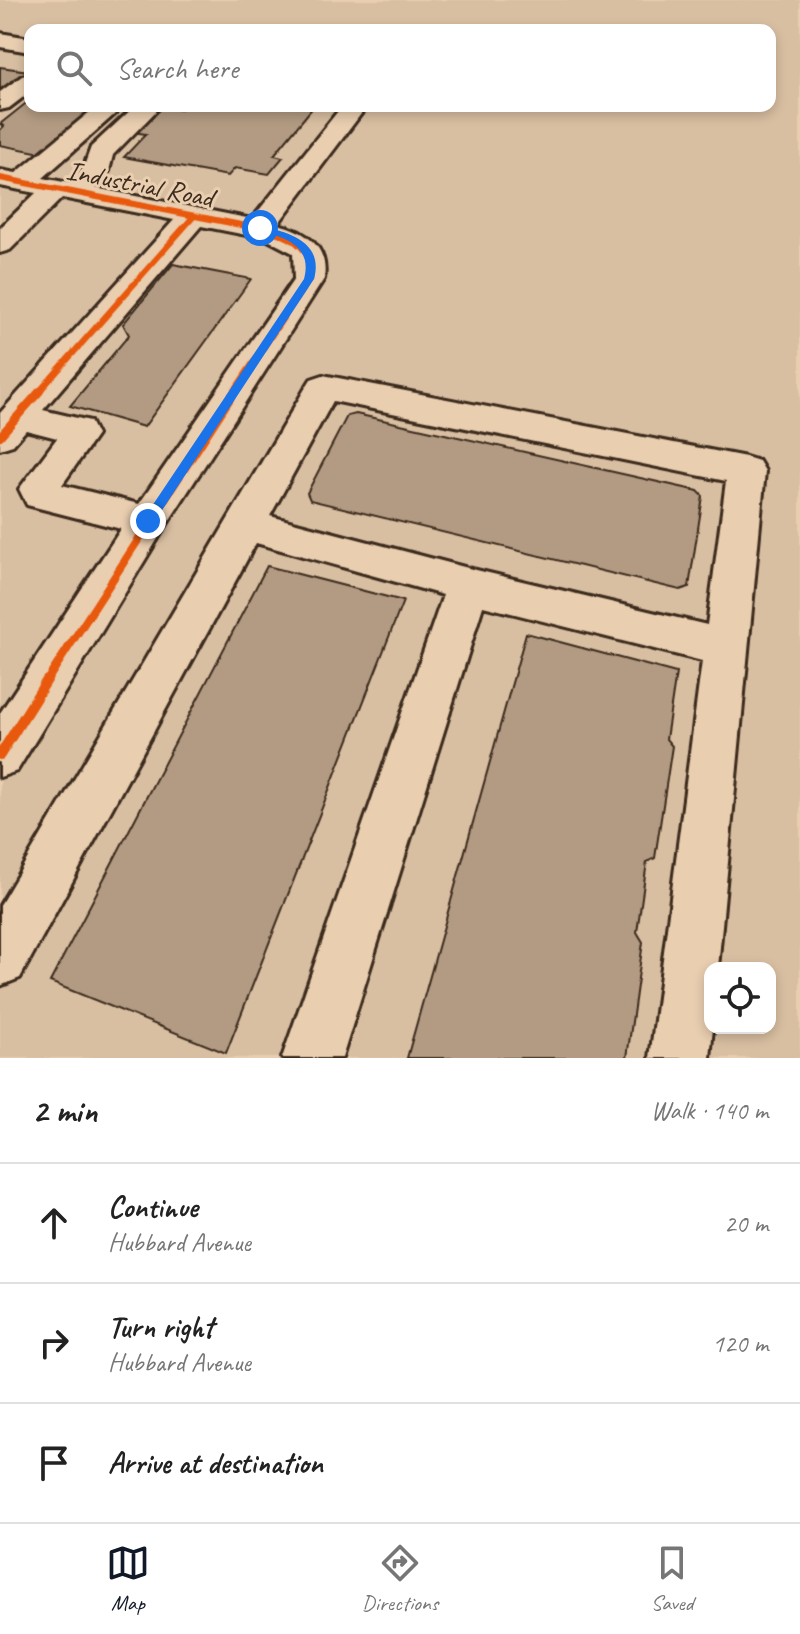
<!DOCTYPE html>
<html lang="en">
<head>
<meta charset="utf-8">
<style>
	:root { --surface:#fff; --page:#f6f6f6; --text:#222; --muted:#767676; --line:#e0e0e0; --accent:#111827 }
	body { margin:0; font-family:Caveat,sans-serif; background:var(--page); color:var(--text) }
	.controls { position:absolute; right:24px; bottom:24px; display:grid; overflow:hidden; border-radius:16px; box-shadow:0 4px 12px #0003 }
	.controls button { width:72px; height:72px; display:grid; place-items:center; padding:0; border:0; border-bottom:2px solid var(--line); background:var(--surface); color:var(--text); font:40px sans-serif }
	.stop { position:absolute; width:24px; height:24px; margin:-18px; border:6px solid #1a73e8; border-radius:50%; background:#fff }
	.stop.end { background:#1a73e8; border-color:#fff; box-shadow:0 2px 8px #0008 }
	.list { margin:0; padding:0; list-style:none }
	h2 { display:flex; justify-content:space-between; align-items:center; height:104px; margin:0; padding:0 32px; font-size:34px }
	h2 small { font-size:26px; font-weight:400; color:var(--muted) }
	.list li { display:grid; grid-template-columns:52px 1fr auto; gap:24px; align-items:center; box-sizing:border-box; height:120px; padding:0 32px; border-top:2px solid var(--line) }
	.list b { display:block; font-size:30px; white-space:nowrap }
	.list p { margin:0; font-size:26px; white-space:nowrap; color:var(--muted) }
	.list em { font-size:26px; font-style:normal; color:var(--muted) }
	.icon { flex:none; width:44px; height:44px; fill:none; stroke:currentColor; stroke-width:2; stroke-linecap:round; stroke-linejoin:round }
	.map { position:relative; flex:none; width:800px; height:1058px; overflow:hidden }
	.search { position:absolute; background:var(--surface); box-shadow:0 4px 12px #0003; left:24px; right:24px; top:24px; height:88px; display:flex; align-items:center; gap:20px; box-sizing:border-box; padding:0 28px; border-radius:16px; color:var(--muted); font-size:30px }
	.sheet { height:464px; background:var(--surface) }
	nav { display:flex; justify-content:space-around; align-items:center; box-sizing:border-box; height:112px; border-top:2px solid var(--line); background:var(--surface); font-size:22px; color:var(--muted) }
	nav a { display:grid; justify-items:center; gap:4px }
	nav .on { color:var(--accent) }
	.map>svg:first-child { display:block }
	.built { fill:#d9bfa2; fill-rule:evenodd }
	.building { fill:#b39b83; stroke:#3b2a1e; stroke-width:2 }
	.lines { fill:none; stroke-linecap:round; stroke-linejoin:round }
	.minor-casing { stroke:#3b2a1e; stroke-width:6 }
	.minor { fill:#e9ceb0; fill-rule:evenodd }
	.cycleway-far2-casing { stroke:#e9ceb0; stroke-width:10 }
	.cycleway-far1-casing { stroke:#e9ceb0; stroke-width:13 }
	.cycleway-casing { stroke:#e9ceb0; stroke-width:15 }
	.cycleway-far2 { stroke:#e8590c; stroke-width:6 }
	.cycleway-far1 { stroke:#e8590c; stroke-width:8 }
	.cycleway { stroke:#e8590c; stroke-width:10 }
	.route { fill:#1a73e8 }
	.labels { text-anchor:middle; stroke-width:6; stroke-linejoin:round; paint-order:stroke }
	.far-street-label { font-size:28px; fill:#3b2a1e; stroke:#e9ceb0 }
</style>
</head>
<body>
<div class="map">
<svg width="800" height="1058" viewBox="0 0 800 1058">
	<rect width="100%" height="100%" fill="#e9ceb0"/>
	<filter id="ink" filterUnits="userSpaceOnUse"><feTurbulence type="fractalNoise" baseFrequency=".0125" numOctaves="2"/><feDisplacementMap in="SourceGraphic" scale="16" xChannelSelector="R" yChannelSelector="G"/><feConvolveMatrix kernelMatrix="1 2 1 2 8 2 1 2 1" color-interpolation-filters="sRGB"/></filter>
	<g filter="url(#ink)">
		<!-- built -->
		<path class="built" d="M0,0H800V1058H0ZM30,30H770V106H30ZM710,968H770V1028H710Z"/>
		<!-- building -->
		<path class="building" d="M0,67L29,71L0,94Z
			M30,100V106H102L41,153L0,145V130L4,126L0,124Z
			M158,106L181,109L184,106H314L274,155L283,157L269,174L235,168L228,176L124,157L146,134L132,132Z
			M173,264L251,279L144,427L70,406L129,335L123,324Z
			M356,414L698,491L703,496L689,587L680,590L310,500L307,493L347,416Z
			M267,566L403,601L226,1053L50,982Z
			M526,633L676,673L666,739L672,746L655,858L647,862L637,932L643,942L627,1058H407Z"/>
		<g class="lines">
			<!-- minor casing -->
			<g class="minor-casing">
				<path id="minor" d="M0,33L30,38V52L0,47Z
					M30,74V92L9,108L0,110V92L22,76Z
					M97,106H124L43,178L69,183L83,169L91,147L135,106H161L113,155L109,171L95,188L252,219L342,106H367L278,224C306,231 329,247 324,279L162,532L17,771L0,777V713L121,529L27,505L19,489L57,438L26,430L13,445L0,449V413L174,220L62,198L10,250L0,253V228L36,193L0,186V170L16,173ZM201,226L266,239L293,253L294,279L139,504L62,485L97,435L90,421L43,410Z
					M323,375L746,457L759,461L765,471L718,968H710V1028H713L710,1058H650L702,661L483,606L342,1058H282L443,595L256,543L20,978L0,986V905L306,387L311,379ZM333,401L726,481L707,625L468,568L270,516Z"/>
			</g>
			<!-- minor -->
			<use href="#minor" class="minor"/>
			<!-- cycleway-far2 casing -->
			<g class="cycleway-far2-casing">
				<path id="cycleway-far2" d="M0,178L272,231C297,239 314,251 309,279L233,393
					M38,393L194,216"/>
			</g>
			<!-- cycleway-far1 casing -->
			<g class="cycleway-far1-casing">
				<path id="cycleway-far1" d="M0,436L40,391
					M46,682L235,391"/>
			</g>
			<!-- cycleway casing -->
			<g class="cycleway-casing">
				<path id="cycleway" d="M0,755L47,680"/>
			</g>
			<!-- cycleway-far2 -->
			<use href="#cycleway-far2" class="cycleway-far2"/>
			<!-- cycleway-far1 -->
			<use href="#cycleway-far1" class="cycleway-far1"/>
			<!-- cycleway -->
			<use href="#cycleway" class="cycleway"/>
		</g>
	</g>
	<!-- route -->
	<path class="route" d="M260,226C289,232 324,242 314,279L153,524H144V518L304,279C313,245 284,237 257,230Z"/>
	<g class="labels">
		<!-- far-street labels -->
		<g class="far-street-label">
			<text transform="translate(140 183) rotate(11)" y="10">Industrial Road</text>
		</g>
	</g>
</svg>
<div class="controls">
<button><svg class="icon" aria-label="locate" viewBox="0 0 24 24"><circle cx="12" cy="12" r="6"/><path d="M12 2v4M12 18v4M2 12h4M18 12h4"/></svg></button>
</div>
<div class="stop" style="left:260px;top:228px"></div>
<div class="stop end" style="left:148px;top:521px"></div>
<div class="search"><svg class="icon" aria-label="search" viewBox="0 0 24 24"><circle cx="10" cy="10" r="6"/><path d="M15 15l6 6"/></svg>Search here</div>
</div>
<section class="sheet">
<h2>2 min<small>Walk · 140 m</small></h2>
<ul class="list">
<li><svg class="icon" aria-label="ahead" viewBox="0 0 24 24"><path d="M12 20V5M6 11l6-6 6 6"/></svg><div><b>Continue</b><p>Hubbard Avenue</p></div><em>20 m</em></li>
<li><svg class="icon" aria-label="right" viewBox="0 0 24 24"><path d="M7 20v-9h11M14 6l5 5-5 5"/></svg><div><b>Turn right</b><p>Hubbard Avenue</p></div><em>120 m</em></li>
<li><svg class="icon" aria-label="arrive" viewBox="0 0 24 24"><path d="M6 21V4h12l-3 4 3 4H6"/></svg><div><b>Arrive at destination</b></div></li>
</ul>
</section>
<nav>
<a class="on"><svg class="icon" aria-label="map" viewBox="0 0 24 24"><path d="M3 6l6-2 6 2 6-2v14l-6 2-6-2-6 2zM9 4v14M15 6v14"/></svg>Map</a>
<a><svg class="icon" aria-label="directions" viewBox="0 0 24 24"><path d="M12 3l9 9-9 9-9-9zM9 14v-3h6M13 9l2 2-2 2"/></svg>Directions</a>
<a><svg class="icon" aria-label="saved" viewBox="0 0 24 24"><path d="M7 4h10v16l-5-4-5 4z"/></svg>Saved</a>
</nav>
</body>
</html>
